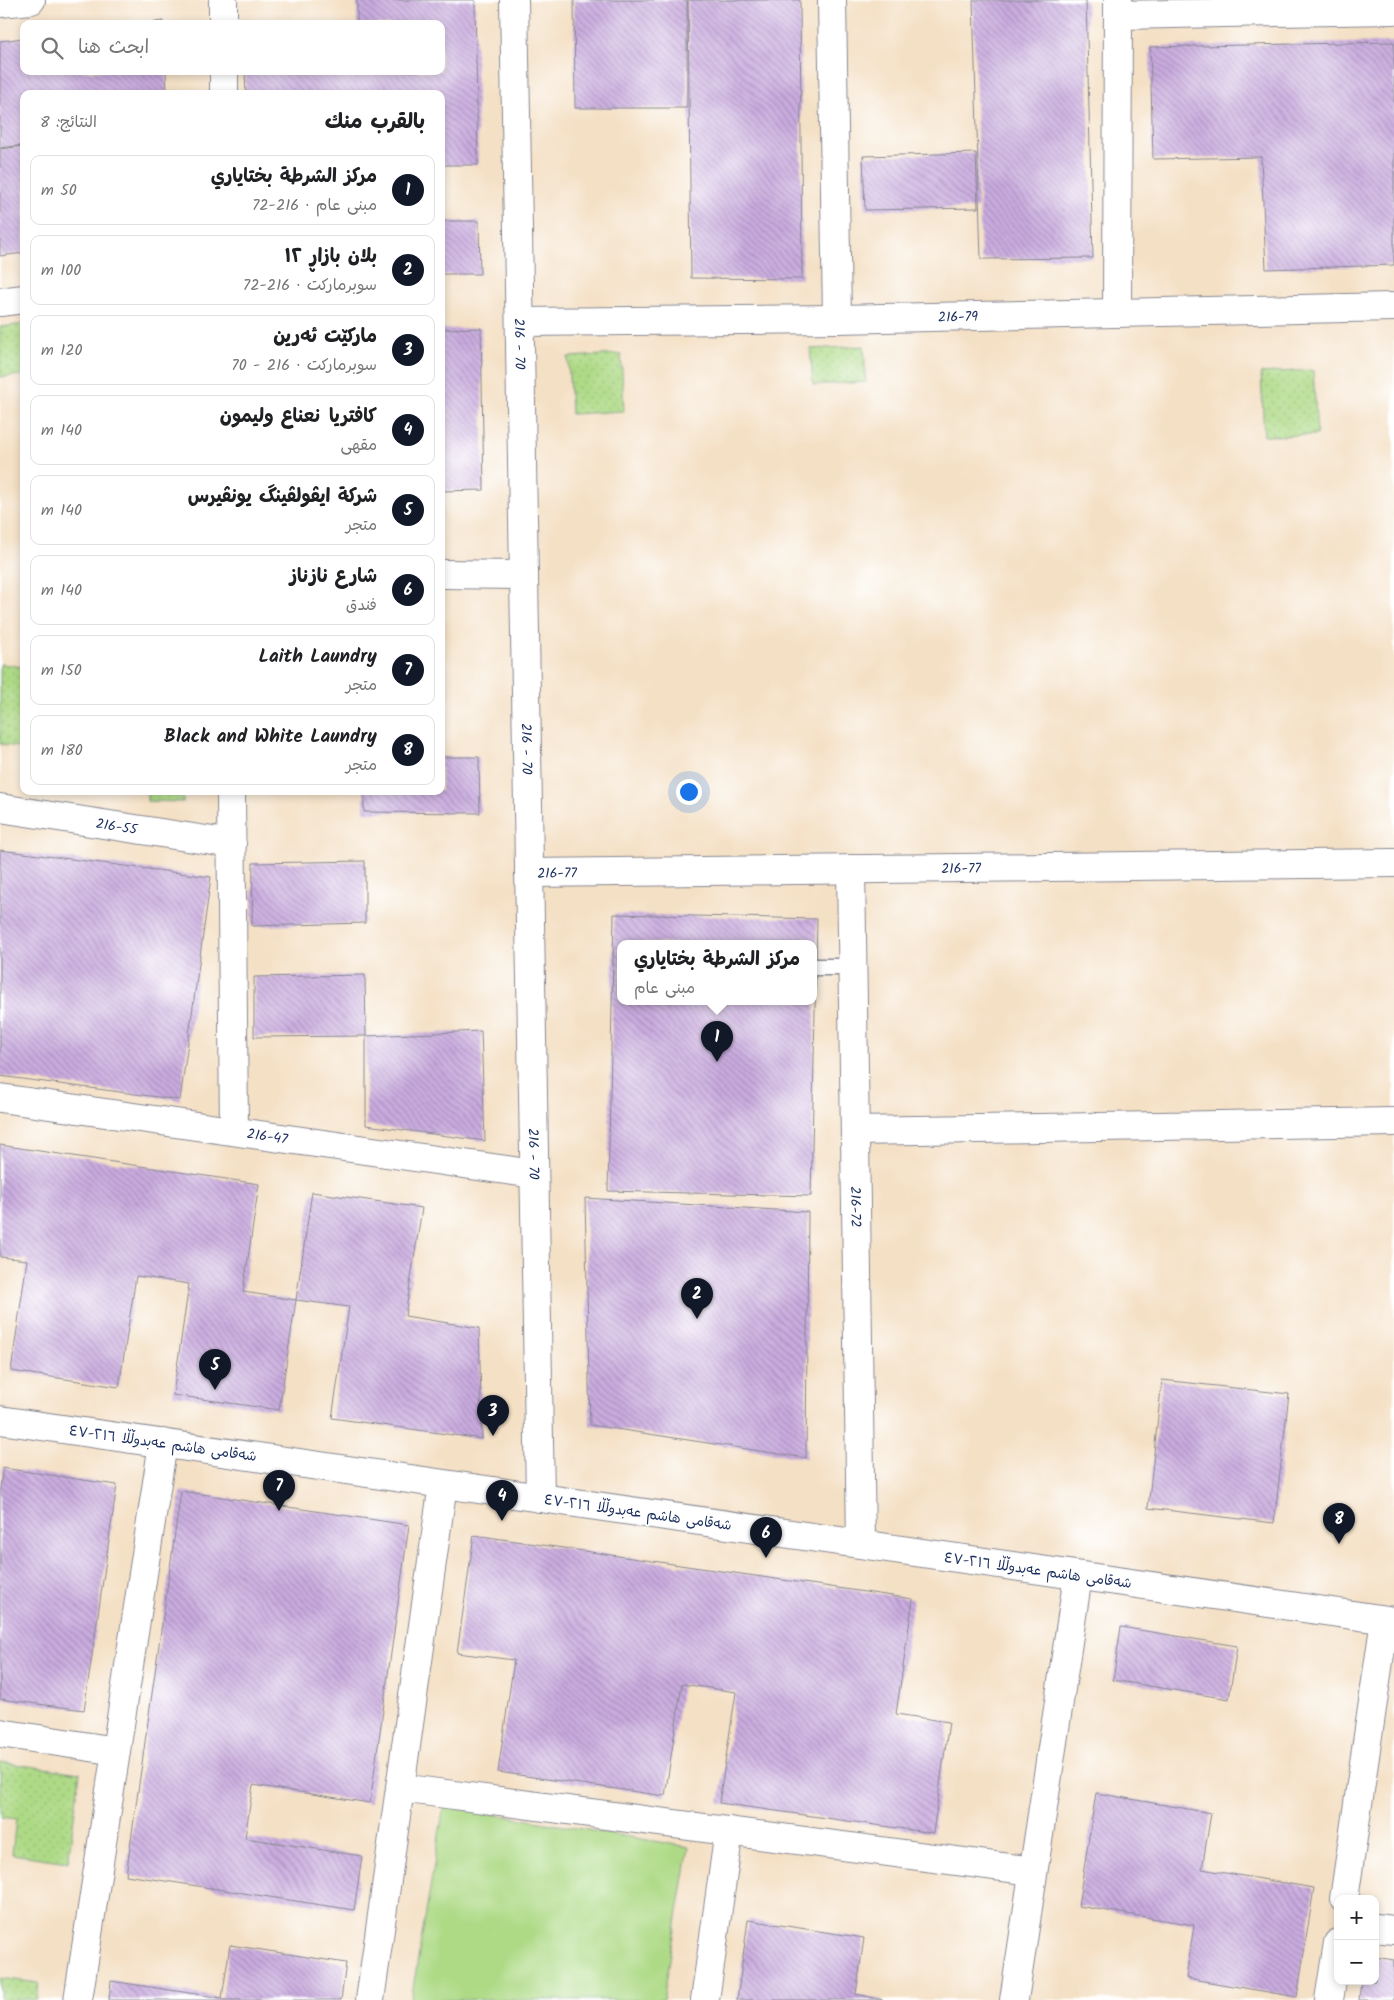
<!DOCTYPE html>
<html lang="ar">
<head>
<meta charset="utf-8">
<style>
	:root { --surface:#fff; --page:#f2f2f2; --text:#202124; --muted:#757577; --line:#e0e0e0; --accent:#111827 }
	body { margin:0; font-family:Kalam,"Playpen Sans Arabic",sans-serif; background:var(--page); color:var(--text); direction:rtl }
	.controls { position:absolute; right:15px; bottom:15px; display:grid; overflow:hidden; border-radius:10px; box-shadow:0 2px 8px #0003 }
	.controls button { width:45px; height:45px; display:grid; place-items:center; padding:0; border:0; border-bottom:1px solid var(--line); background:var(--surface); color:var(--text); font:25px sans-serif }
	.you { position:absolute; left:688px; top:791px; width:18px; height:18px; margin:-12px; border:4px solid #fff; border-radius:50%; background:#1a73e8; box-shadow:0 0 0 8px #1a73e833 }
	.badge { display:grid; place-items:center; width:32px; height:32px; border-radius:50%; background:var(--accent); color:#fff; font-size:16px; font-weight:700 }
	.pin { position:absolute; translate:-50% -41px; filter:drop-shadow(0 1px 2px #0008) }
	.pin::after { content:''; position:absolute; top:26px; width:18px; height:15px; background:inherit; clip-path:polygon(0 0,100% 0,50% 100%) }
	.popup { position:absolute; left:617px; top:940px; width:200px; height:65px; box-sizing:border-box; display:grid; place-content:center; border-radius:10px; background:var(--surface); filter:drop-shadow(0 1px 4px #0005); font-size:16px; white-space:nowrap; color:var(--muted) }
	.popup b { font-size:19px; color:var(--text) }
	.popup::after { content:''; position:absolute; left:50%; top:100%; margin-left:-10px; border:10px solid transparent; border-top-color:var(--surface) }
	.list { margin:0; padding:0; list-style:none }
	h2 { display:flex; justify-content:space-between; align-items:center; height:65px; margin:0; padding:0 20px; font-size:21px }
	h2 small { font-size:16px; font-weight:400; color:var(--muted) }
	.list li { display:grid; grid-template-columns:32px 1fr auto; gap:15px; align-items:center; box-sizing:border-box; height:70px; margin:0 10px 10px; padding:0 10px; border:1px solid var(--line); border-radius:10px }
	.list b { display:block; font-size:19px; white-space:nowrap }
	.list p { margin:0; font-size:16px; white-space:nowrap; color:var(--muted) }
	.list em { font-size:16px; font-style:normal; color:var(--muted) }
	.icon { flex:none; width:28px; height:28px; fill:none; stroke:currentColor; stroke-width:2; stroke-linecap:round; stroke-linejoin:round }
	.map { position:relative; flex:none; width:1394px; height:2000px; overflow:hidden; direction:ltr }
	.search { position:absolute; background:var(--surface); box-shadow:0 2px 8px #0003; left:20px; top:20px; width:425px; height:55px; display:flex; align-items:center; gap:12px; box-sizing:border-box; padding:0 18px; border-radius:10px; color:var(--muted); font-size:19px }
	.panel { position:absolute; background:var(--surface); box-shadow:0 2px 8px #0003; left:20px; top:90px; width:425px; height:705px; border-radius:10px; direction:rtl }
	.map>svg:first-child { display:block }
	.grass { fill:url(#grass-dots); stroke:#648472 }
	.park { fill:#aeda86; stroke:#648472 }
	.building { fill:url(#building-back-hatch); fill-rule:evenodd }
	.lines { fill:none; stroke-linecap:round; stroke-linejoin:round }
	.lane-casing { stroke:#888892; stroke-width:19 }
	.street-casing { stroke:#888892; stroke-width:30 }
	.secondary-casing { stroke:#888892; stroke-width:30 }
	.lane { stroke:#fff; stroke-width:16 }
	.street { stroke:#fff; stroke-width:28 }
	.secondary { stroke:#fff; stroke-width:28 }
	.labels { text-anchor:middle; stroke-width:4; stroke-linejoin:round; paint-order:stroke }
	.street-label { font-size:14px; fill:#1b2f5e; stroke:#fff }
</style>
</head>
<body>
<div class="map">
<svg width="1394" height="2000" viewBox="0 0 1394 2000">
	<defs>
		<pattern id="grass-dots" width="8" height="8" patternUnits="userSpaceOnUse" patternTransform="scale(1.25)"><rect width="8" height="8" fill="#aeda86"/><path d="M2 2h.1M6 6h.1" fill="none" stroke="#95bb76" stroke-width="1.8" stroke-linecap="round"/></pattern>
		<pattern id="building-back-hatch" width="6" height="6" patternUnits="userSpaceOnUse" patternTransform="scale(1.25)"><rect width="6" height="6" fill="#caacdf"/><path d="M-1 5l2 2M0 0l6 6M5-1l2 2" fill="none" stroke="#a38cb8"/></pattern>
	</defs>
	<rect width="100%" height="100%" fill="#fff"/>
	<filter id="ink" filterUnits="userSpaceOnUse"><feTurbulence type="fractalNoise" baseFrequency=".02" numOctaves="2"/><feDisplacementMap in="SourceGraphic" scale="10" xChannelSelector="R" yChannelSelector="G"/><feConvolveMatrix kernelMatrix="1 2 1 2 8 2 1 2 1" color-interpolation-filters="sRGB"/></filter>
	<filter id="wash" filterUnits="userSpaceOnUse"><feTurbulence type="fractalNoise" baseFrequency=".0096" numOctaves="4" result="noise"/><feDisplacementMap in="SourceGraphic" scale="20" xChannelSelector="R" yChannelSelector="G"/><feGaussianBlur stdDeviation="1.12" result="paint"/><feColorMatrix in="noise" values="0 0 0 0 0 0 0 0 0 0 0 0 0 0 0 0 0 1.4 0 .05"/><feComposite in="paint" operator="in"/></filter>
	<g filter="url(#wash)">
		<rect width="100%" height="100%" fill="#f4e0c5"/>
		<!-- grass -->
		<path class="grass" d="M24,324V375L0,377V327Z
			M864,346L866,382L813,385L810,349Z
			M621,354L624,411L571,414L568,357Z
			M1313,370L1317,435L1264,436L1261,373Z
			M0,664L24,667V748L0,744Z
			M147,791H183V802L147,801Z
			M0,1762L80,1773L68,1862L12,1854L16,1819L0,1817Z
			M0,1978L39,1983L37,2000H0Z"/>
		<!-- park -->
		<path class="park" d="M444,1806L689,1847L663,2000H411Z"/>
		<g id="blocks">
			<!-- building -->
			<path class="building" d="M357,0H475L478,165H441V94H246L245,71H441V24H357Z
				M574,0H687V108H575Z
				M688,0H800L802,279L691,278Z
				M973,0H1086L1093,258L981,259Z
				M163,21V24H147V23Z
				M24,38V71H166L167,94H24V145L0,148V41Z
				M1394,42V265L1266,269L1261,157L1153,159L1150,47Z
				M24,146V253L0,256V149Z
				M976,153L978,208L865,210L863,156Z
				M441,221H479L480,274H441Z
				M481,328L484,490L441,491V329Z
				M441,757H479L480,813L364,812V791H441Z
				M0,850L211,877L180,1100L0,1076Z
				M365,861V923L252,926L253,863Z
				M614,914L817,919L811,1196L608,1191ZM621,943H813V1001H621Z
				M365,975L366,1036L481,1031L485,1141L366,1125V1036L254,1037V977Z
				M0,1145L259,1184L243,1292L296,1300L279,1410L173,1395L189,1284L136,1276L119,1387L11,1371L27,1260L0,1257Z
				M312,1192L422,1208L405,1316L479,1328L482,1439L332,1418L349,1307L296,1300Z
				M585,1198L808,1212L806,1458L590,1425Z
				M1162,1380L1289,1394L1274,1523L1148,1508Z
				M3,1468L117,1485L84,1710L0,1699V1488Z
				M181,1491L409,1525L370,1803L253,1785L245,1838L362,1856L354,1910L126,1875Z
				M474,1535L913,1599L896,1714L949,1722L933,1833L719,1803L736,1692L682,1684L665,1796L498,1772L514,1660L457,1653Z
				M1121,1627L1237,1646L1229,1699L1113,1680Z
				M1096,1793L1211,1813L1202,1869L1314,1888L1297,1997L1186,1978L1194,1925L1078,1906Z
				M748,1920L864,1938L856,1994L884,2000H737Z
				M230,1945L346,1963L341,2000H109L111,1981L222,1998Z
				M1375,1957L1394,1960V2000H1359L1361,1981H1375Z"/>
		</g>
	</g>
	<g filter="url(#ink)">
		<use href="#blocks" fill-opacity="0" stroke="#888892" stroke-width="1"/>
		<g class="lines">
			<!-- lane casing -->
			<g class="lane-casing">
				<path id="lane" d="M813,967H852"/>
			</g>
			<!-- street casing -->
			<g class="street-casing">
				<g id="street">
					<path d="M223,0V24"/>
					<path id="s1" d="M514,0L540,1498"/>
					<path d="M832,0L837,319"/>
					<path d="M0,3L31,0"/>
					<path d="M1118,15L1394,10"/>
					<path d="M224,71V94"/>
					<path d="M0,302L24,299"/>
					<path d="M1117,313L1118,0"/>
					<path id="s2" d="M520,322L837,319L1394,307"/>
					<path d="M441,574L524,575"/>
					<path d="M231,791L234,1131"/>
					<path id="s3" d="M0,808L232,844"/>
					<path id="s4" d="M851,869L861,1544"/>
					<path id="s5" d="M529,873L1394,863"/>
					<path id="s6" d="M0,1098L534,1174"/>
					<path d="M855,1131L1394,1122"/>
					<path d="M0,1733L116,1751"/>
					<path d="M400,1788L1033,1871"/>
					<path d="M1344,1899L1385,1620"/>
					<path d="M1375,1928L1394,1930"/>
					<path d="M78,2000L163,1443"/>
					<path d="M370,2000L443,1484"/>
					<path d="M705,2000L729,1831"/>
					<path d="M1014,2000L1078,1576"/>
					<path d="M1329,2000L1338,1943"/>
				</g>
			</g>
			<!-- secondary casing -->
			<g class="secondary-casing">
				<path id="secondary" d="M0,1420L1394,1621"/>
			</g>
			<!-- lane -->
			<use href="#lane" class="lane"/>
			<!-- street -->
			<use href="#street" class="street"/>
			<!-- secondary -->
			<use href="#secondary" class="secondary"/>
		</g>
	</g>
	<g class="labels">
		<!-- street labels -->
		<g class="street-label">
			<text dy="5" stroke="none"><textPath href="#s2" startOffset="438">216-79</textPath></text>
			<text dy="5" stroke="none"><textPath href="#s1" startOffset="344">216 - 70</textPath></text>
			<text dy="5" stroke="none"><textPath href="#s1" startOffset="749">216 - 70</textPath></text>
			<text dy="5" stroke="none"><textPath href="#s3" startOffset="118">216-55</textPath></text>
			<text dy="5" stroke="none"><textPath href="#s5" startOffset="432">216-77</textPath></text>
			<text dy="5" stroke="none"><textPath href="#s5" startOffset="28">216-77</textPath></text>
			<text dy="5" stroke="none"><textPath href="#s6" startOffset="270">216-47</textPath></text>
			<text dy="5" stroke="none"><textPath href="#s1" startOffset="1154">216 - 70</textPath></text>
			<text dy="5" stroke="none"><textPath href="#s4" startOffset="338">216-72</textPath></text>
			<text transform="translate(163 1443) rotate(8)" y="5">شەقامی هاشم عەبدوڵڵا ٢١٦-٤٧</text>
			<text transform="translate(638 1512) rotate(8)" y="5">شەقامی هاشم عەبدوڵڵا ٢١٦-٤٧</text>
			<text transform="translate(1038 1570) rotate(8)" y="5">شەقامی هاشم عەبدوڵڵا ٢١٦-٤٧</text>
		</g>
	</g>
</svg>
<div class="controls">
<button>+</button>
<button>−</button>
</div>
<div class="you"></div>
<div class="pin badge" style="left:717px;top:1062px">1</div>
<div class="popup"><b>مركز الشرطة بختاياري</b>مبنى عام</div>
<div class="pin badge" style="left:697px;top:1319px">2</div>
<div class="pin badge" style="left:493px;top:1436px">3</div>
<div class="pin badge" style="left:502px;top:1521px">4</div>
<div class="pin badge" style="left:215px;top:1390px">5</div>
<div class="pin badge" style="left:766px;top:1558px">6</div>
<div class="pin badge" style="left:279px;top:1511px">7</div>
<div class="pin badge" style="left:1339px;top:1544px">8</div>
<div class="search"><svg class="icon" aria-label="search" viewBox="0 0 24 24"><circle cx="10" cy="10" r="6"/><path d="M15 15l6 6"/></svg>ابحث هنا</div>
<section class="panel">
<h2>بالقرب منك<small>النتائج: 8</small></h2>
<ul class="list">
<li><span class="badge">1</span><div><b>مركز الشرطة بختاياري</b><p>مبنى عام · 216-72</p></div><em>50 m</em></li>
<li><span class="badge">2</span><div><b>بلان بازاڕ ١٢</b><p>سوبرماركت · 216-72</p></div><em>100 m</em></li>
<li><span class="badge">3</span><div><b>مارکێت ئەرین</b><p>سوبرماركت · 216 - 70</p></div><em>120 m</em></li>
<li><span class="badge">4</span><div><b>كافتريا نعناع وليمون</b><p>مقهى</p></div><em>140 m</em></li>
<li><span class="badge">5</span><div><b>شركة ايڤولڤينگ يونڤيرس</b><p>متجر</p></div><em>140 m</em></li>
<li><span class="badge">6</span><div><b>شارع نازناز</b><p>فندق</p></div><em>140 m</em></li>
<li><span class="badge">7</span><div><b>Laith Laundry</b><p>متجر</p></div><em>150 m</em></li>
<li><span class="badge">8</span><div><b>Black and White Laundry</b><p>متجر</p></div><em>180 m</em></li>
</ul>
</section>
</div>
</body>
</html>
